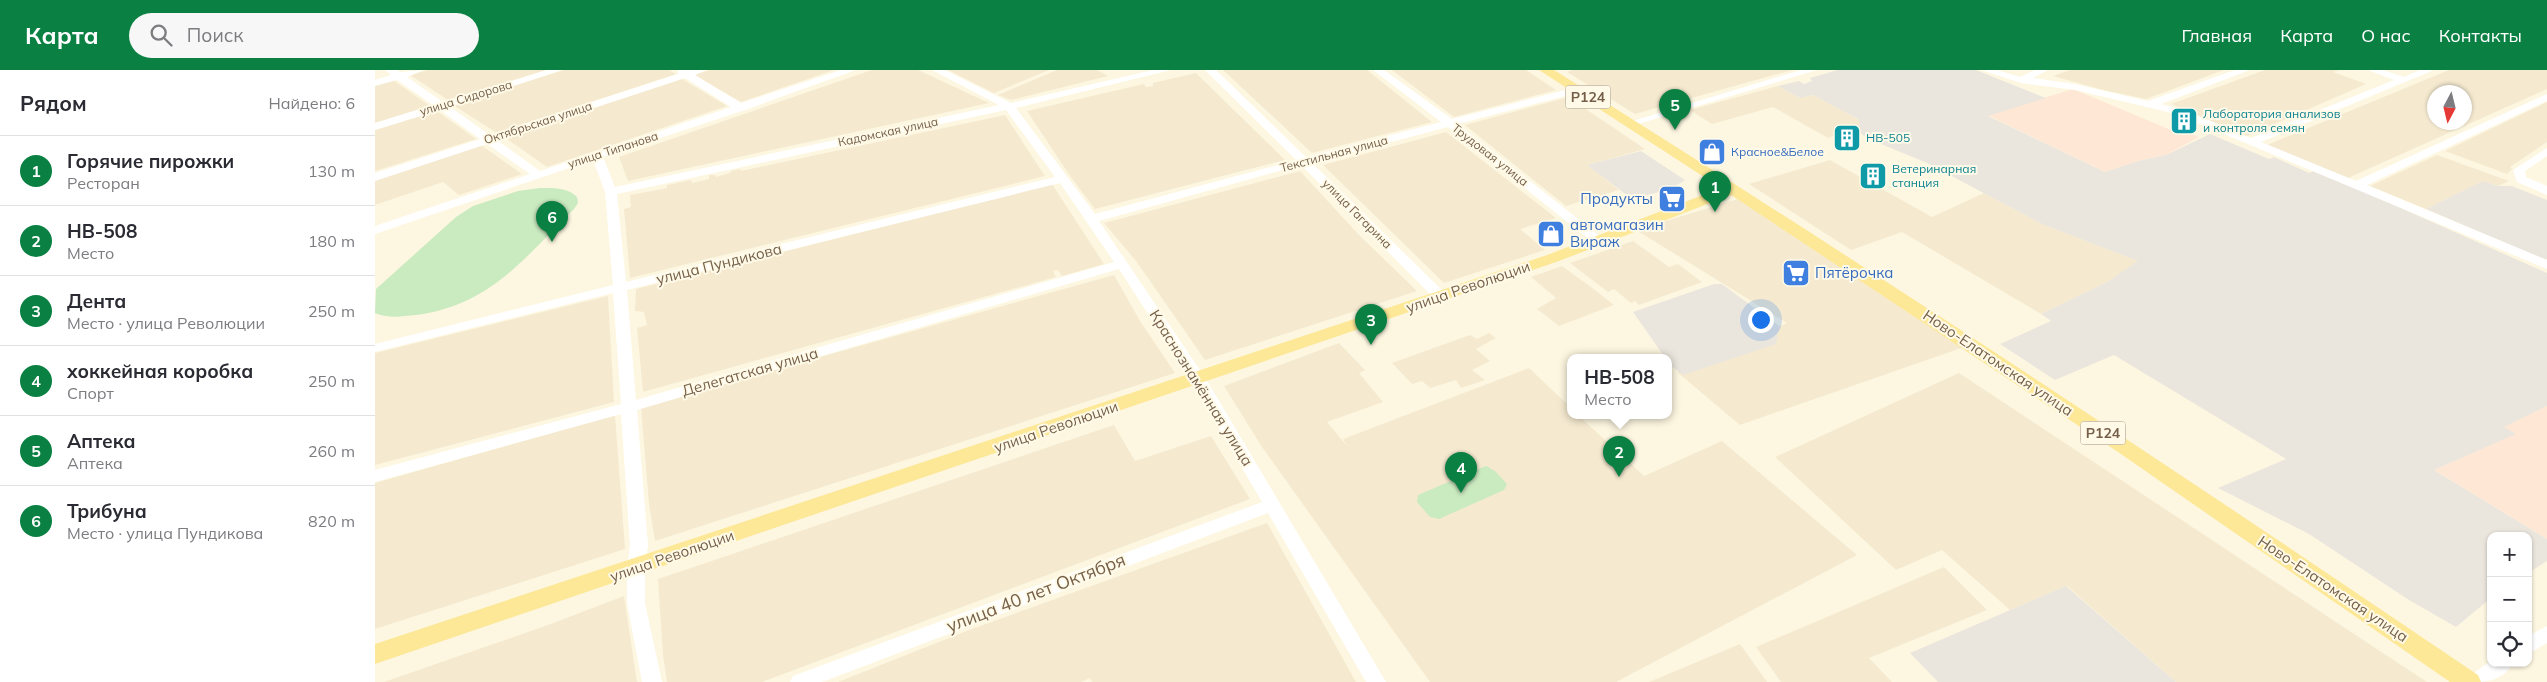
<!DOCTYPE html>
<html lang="ru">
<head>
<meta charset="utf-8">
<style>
	:root { --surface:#fff; --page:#f7f7f7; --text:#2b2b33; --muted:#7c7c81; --line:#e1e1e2; --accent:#0b8043 }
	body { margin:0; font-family:Mulish,sans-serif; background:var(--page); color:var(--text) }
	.controls { position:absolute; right:15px; bottom:15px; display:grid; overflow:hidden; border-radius:10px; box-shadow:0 1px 4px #0004 }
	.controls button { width:45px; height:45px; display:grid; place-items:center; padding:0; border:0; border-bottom:1px solid var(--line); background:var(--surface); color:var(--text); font:25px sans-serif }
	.compass { position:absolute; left:2052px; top:15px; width:45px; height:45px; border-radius:50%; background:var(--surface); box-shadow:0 1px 4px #0004; rotate:187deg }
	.you { position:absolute; left:1385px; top:249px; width:18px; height:18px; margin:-12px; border:4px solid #fff; border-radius:50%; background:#1a73e8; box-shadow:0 0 0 8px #1a73e833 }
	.badge { display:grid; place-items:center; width:32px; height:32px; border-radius:50%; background:var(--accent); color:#fff; font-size:16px; font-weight:700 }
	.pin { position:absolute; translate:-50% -41px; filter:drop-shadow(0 1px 2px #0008) }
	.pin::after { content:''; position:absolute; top:26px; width:18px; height:15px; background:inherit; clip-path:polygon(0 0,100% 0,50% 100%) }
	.popup { position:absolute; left:1192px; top:284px; width:105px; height:65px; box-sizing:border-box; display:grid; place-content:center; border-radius:10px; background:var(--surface); filter:drop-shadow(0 1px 4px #0005); font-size:16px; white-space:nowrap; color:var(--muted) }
	.popup b { font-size:19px; color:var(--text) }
	.popup::after { content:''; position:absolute; left:50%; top:100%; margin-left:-10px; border:10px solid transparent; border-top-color:var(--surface) }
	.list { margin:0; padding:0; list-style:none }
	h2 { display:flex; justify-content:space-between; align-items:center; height:65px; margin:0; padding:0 20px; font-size:21px }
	h2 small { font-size:16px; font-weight:400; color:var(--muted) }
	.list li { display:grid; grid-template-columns:32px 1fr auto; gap:15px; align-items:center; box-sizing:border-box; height:70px; padding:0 20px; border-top:1px solid var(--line) }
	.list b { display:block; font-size:19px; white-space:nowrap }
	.list p { margin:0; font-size:16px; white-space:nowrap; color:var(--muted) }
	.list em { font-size:16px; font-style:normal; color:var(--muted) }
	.icon { flex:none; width:28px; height:28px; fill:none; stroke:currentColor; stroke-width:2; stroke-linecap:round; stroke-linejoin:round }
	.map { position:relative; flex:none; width:2172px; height:612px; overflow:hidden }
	header { display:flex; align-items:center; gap:30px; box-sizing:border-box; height:70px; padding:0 25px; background:var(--accent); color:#fff }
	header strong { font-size:24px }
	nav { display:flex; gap:28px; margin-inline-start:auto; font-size:18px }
	.search { width:350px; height:45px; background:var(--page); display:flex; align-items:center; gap:12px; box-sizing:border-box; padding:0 18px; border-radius:28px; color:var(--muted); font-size:19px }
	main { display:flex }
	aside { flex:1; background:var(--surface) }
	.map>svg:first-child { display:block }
	.residential { fill:#f5ead0; fill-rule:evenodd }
	.commercial { fill:#fee8d5 }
	.industrial { fill:#ebe6dd }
	.green { fill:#caeac0 }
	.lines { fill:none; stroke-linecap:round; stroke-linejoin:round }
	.minor { fill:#fff; fill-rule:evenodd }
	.major { fill:#fde898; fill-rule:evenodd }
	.labels { text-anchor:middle; stroke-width:4; stroke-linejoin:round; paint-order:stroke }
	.far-street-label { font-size:12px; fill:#755f48; stroke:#fffae8 }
	.far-culture-label { font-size:12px; fill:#0d838f; stroke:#fffae8; text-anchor:start }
	.far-shop-label { font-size:12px; fill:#366cbe; stroke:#fffae8; text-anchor:start }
	.shield { fill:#fffae8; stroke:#9e8e78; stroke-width:1 }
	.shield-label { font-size:14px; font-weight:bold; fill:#755f48 }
	.shop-label { font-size:15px; fill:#366cbe; stroke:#fffae8; text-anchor:start }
	.street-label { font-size:15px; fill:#755f48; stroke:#fffae8 }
	.near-street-label { font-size:18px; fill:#755f48; stroke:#fffae8 }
</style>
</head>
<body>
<header>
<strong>Карта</strong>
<div class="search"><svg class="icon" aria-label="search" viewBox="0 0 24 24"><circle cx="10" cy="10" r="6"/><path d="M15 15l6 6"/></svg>Поиск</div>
<nav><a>Главная</a><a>Карта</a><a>О нас</a><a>Контакты</a></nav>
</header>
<main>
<aside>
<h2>Рядом<small>Найдено: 6</small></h2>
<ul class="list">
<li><span class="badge">1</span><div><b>Горячие пирожки</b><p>Ресторан</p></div><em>130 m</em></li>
<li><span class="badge">2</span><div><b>НВ-508</b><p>Место</p></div><em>180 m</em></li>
<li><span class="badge">3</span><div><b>Дента</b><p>Место · улица Революции</p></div><em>250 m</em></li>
<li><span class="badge">4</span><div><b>хоккейная коробка</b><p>Спорт</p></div><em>250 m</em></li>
<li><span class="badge">5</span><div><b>Аптека</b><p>Аптека</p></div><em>260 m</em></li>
<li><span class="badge">6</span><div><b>Трибуна</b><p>Место · улица Пундикова</p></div><em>820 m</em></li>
</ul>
</aside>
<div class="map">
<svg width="2172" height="612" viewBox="0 0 2172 612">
	<rect width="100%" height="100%" fill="#fdf7e1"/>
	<!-- residential -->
	<path class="residential" d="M53,0H171L73,30L35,5Z
		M189,0H294L301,4L122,63L78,35Z
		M335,0H459L366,32L319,5Z
		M497,0H543L614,33L253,111L244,87Z
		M573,0H674L619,23Z
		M682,0H722L733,6L636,30L623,25Z
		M848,0H992L1057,52L937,83Z
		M1017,0H1151L1181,20L1079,47Z
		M1198,0H1417L1260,44L1192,2Z
		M1695,0H1849L1771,29L1728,20L1678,6Z
		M1890,0H1964L1958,2L1991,14L1872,66L1796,34Z
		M2074,0H2172V19L1973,108L1892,75ZM2060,22H2090V52H2060Z
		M821,3L910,90L720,139L695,106L652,41L769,14L771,17L778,16V13Z
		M307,9L352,36L172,97L129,67Z
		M18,10L55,36L0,53V15Z
		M1403,16L1425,28L1438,25L1483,49L1486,54L1453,68L1398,37L1337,54L1315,40Z
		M1190,28L1196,29L1270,79L1213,95L1244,120L1191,136L1090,55Z
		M2172,32V72L2135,97L2137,99L2132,104L2070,81Z
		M62,41L101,69L0,101V60Z
		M630,45L670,106L255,208L249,139L256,137L255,125L292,118V115L316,110L317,113L334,109V105H340L341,107L355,103L356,101L366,99V101Z
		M1071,62L1181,148L1145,159L1170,180L1069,213L948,95Z
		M106,75L147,104L84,125L68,112L0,135V110Z
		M2062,85L2134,111L2123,116L2108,112L2051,139L1995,116Z
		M1455,90L1557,147L1609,123L1667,154L1764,191L1732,212L1666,244L1527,162L1476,180L1374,114Z
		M925,101L984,165L1042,221L830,290L761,191L729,153Z
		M677,114L729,194L687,206L683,200L678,201L681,207L268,322L262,258L272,255L269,242L260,241L261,219Z
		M1363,129L1595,275L1365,355L1302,302L1412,253L1261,160Z
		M1258,171L1294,197L1303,194L1327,212L1264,235L1260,231L1256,233L1239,219L1233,222L1195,193Z
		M1187,196L1220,220L1239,235L1184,256L1162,239L1181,228L1156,207Z
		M739,205L765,251L800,303L280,471L274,434L266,337Z
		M233,226L239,332L0,395V283Z
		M1114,263L1121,268L1101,279L1115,291L1097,300L1110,310L1086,318L1081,310L1055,318L1047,311L1037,314L1017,293L1095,265L1102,269Z
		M964,273L990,300L984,303L1008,332L952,352L972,376L968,369L1154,298L1195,337V346H1204L1269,406L1347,371L1482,485L1241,612H1055L887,377L849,316Z
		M1584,303L2052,612H1801L1692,516L1635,540L1567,480L1521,500L1400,387Z
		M240,345L250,479L0,559V413Z
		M739,355L760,391L836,366L875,429L387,612H292L288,585L283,509Z
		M892,453L981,612H717L715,608L706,612H463L594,560Z
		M1569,497L1612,540L1494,588L1517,612H1406L1381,577Z
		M249,526L262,612H9L173,555Z
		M1365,574L1392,612H1274L1341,584Z"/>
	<!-- commercial -->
	<path class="commercial" d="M1698,19L1796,60L1812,62L1824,67L1791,85L1763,91L1730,102L1612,45Z
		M2172,336V469L2059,400L2140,364L2128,357Z"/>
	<!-- industrial -->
	<path class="industrial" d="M1463,0H1601L1671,28L1613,46L1730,102L1763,91L1791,85L1835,64L1894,89L1899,87L1934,103L1940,100L2172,203V336L2129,357L2141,364L2059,400L2172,469V491L2153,503V466H2116V528L2081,557L2034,530L1934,464L1843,418L1911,389L1739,285L1680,310L1625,274L1676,251L1666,244L1732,212L1763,191L1667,154L1552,93L1494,69L1477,58L1485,54L1483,49L1438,25L1425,28L1403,16L1424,11L1429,14L1437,11L1435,8Z
		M1266,81L1310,110L1296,119L1257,129L1212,95Z
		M2108,111L2123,116H2137L2172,130V189L2170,190L2051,139Z
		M1339,214H1347L1404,256L1401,274L1308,305L1295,295L1258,242Z
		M1691,516L1801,612H1563L1535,583Z"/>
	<!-- green -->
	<path class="green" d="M165,118C178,118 192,117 202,127L203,133L199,139C149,188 116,235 41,245C28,246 13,249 0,243L1,219L81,147L98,136L143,121Z
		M1111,396L1120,401L1132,414L1129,420L1064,449L1055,447L1042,432L1043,425Z"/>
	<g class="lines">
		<!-- minor -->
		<path class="minor" d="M10,0H22L25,2L49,0L32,7L68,32L172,0H187L75,37L115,65L303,4V0H331L320,5L366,33L466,0H481L370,40L228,87L240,117L624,35L557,0H570L636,33L778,0H796L641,38L720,144L921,90L830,0H841L931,87L1066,52L998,0H1009L1077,49L1202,17L1207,20L1206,22L1083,54L1231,171L1225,175L1220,174L1073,57L937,93L1070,223L1072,226L1070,229H1060L926,95L724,151L831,309L1011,612H991L893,443L447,612H415L418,606L887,432L815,309L744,199L262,340L273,475L270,498V533L287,612H267L252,533V498L255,475L246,344L0,412V400L246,334L238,223L0,282V274L238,215L230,122L218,90L0,164V156L155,104L112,74L0,111V103L105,69L65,40L0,60V53L58,35L22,10L0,16V10L16,5ZM310,8L356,37L165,101L122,70ZM631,40L680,107L251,212L242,124ZM685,113L739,192L261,330L252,220Z
			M1426,0H1442L1260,55L1256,56L1251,53Z
			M1606,0H1622L1645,7L1660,0H1673L1658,8L1700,14L1773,31L1860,0H1875L1786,34L1809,40L1876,68L2019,10L1993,0H2008L2029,7L2045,0H2059L1886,72L1981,111L2172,24V31L1992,115L2172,190V199L1801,44L1700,20L1646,13Z
			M2172,78V86L2150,101L2151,107L2172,116V125L2142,112L2138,100Z
			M2172,556V573L2153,584V566Z
			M2116,591V593H2138C2128,612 2110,612 2091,612L2094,606Z"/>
		<!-- major -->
		<path class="major" d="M1164,0H1179C1491,195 1798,398 2103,605L2106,612H2075L1743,382L1356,125L1184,191L0,594V574L1172,185L1346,118Z"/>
	</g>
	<!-- icons -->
	<defs>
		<g id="building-square" transform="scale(1.4375)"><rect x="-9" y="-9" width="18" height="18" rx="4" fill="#0f9aa8" stroke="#fffae8"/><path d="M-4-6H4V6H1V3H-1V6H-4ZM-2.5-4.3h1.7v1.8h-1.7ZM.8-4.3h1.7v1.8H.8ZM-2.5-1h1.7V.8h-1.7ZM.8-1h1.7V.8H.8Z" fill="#fff"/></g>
		<g id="shop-square" transform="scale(1.4375)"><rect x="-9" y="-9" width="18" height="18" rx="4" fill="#3f7fe0" stroke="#fffae8"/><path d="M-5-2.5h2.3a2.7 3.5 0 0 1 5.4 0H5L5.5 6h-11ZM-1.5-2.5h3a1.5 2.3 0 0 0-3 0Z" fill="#fff"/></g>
		<g id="supermarket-square" transform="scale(1.4375)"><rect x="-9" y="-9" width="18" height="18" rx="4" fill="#3f7fe0" stroke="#fffae8"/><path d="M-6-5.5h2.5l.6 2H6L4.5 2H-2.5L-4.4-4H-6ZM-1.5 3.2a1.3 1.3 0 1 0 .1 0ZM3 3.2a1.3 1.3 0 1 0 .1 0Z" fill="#fff"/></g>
	</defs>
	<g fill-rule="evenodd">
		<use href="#building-square" x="1809" y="51"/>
		<use href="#building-square" x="1472" y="68"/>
		<use href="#shop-square" x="1337" y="82"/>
		<use href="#building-square" x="1498" y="106"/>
		<use href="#supermarket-square" x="1297" y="129"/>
		<use href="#shop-square" x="1176" y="164"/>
		<use href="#supermarket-square" x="1421" y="203"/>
	</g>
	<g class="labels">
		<!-- far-street labels -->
		<g class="far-street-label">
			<text transform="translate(91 28) rotate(-17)" y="4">улица Сидорова</text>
			<text transform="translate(163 53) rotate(-18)" y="4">Октябрьская улица</text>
			<text transform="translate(513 62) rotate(-12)" y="4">Кадомская улица</text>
			<text transform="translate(238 80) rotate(-18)" y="4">улица Типанова</text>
			<text transform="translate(959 84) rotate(-15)" y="4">Текстильная улица</text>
			<text transform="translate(1115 85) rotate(38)" y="4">Трудовая улица</text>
			<text transform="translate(982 144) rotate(45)" y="4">улица Гагарина</text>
		</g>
		<!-- far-culture labels -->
		<g class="far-culture-label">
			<text x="1828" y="48">Лаборатория анализов<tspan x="1828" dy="14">и контроля семян</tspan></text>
			<text x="1491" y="72">НВ-505</text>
			<text x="1517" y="103">Ветеринарная<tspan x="1517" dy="14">станция</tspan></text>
		</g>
		<!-- far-shop labels -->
		<g class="far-shop-label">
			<text x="1356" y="86">Красное&amp;Белое</text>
		</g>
		<!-- shield labels -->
		<g class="shield">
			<rect x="1190.5" y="15.5" width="45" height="23" rx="4"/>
			<rect x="1705.5" y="351.5" width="45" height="23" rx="4"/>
		</g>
		<g class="shield-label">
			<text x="1213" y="32">Р124</text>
			<text x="1728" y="368">Р124</text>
		</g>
		<!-- shop labels -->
		<g class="shop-label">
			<text x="1278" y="134" text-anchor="end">Продукты</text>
			<text x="1195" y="160">автомагазин<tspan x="1195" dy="17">Вираж</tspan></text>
			<text x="1440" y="208">Пятёрочка</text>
		</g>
		<!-- street labels -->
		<g class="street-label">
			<text transform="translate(344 194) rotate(-14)" y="5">улица Пундикова</text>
			<text transform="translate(1093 217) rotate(-19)" y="5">улица Революции</text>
			<text transform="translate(1623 293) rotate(34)" y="5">Ново-Елатомская улица</text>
			<text transform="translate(375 302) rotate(-16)" y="5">Делегатская улица</text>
			<text transform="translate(826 318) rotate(58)" y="5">Краснознамённая улица</text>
			<text transform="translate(681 357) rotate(-19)" y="5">улица Революции</text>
			<text transform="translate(297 486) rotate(-19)" y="5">улица Революции</text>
			<text transform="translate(1958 519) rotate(34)" y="5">Ново-Елатомская улица</text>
		</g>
		<!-- near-street labels -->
		<g class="near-street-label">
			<text transform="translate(661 523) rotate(-21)" y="6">улица 40 лет Октября</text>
		</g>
	</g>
</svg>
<div class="controls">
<button>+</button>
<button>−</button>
<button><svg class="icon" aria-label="locate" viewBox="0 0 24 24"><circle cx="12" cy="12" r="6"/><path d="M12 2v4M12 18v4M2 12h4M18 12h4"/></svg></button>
</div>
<svg class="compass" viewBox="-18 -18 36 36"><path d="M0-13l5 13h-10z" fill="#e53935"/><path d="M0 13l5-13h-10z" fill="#7c7c81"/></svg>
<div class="you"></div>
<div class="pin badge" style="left:1340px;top:142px">1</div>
<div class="pin badge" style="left:1244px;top:407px">2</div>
<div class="popup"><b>НВ-508</b>Место</div>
<div class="pin badge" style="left:996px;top:275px">3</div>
<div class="pin badge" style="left:1086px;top:423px">4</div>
<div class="pin badge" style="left:1300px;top:60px">5</div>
<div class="pin badge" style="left:177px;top:172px">6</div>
</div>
</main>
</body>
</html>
